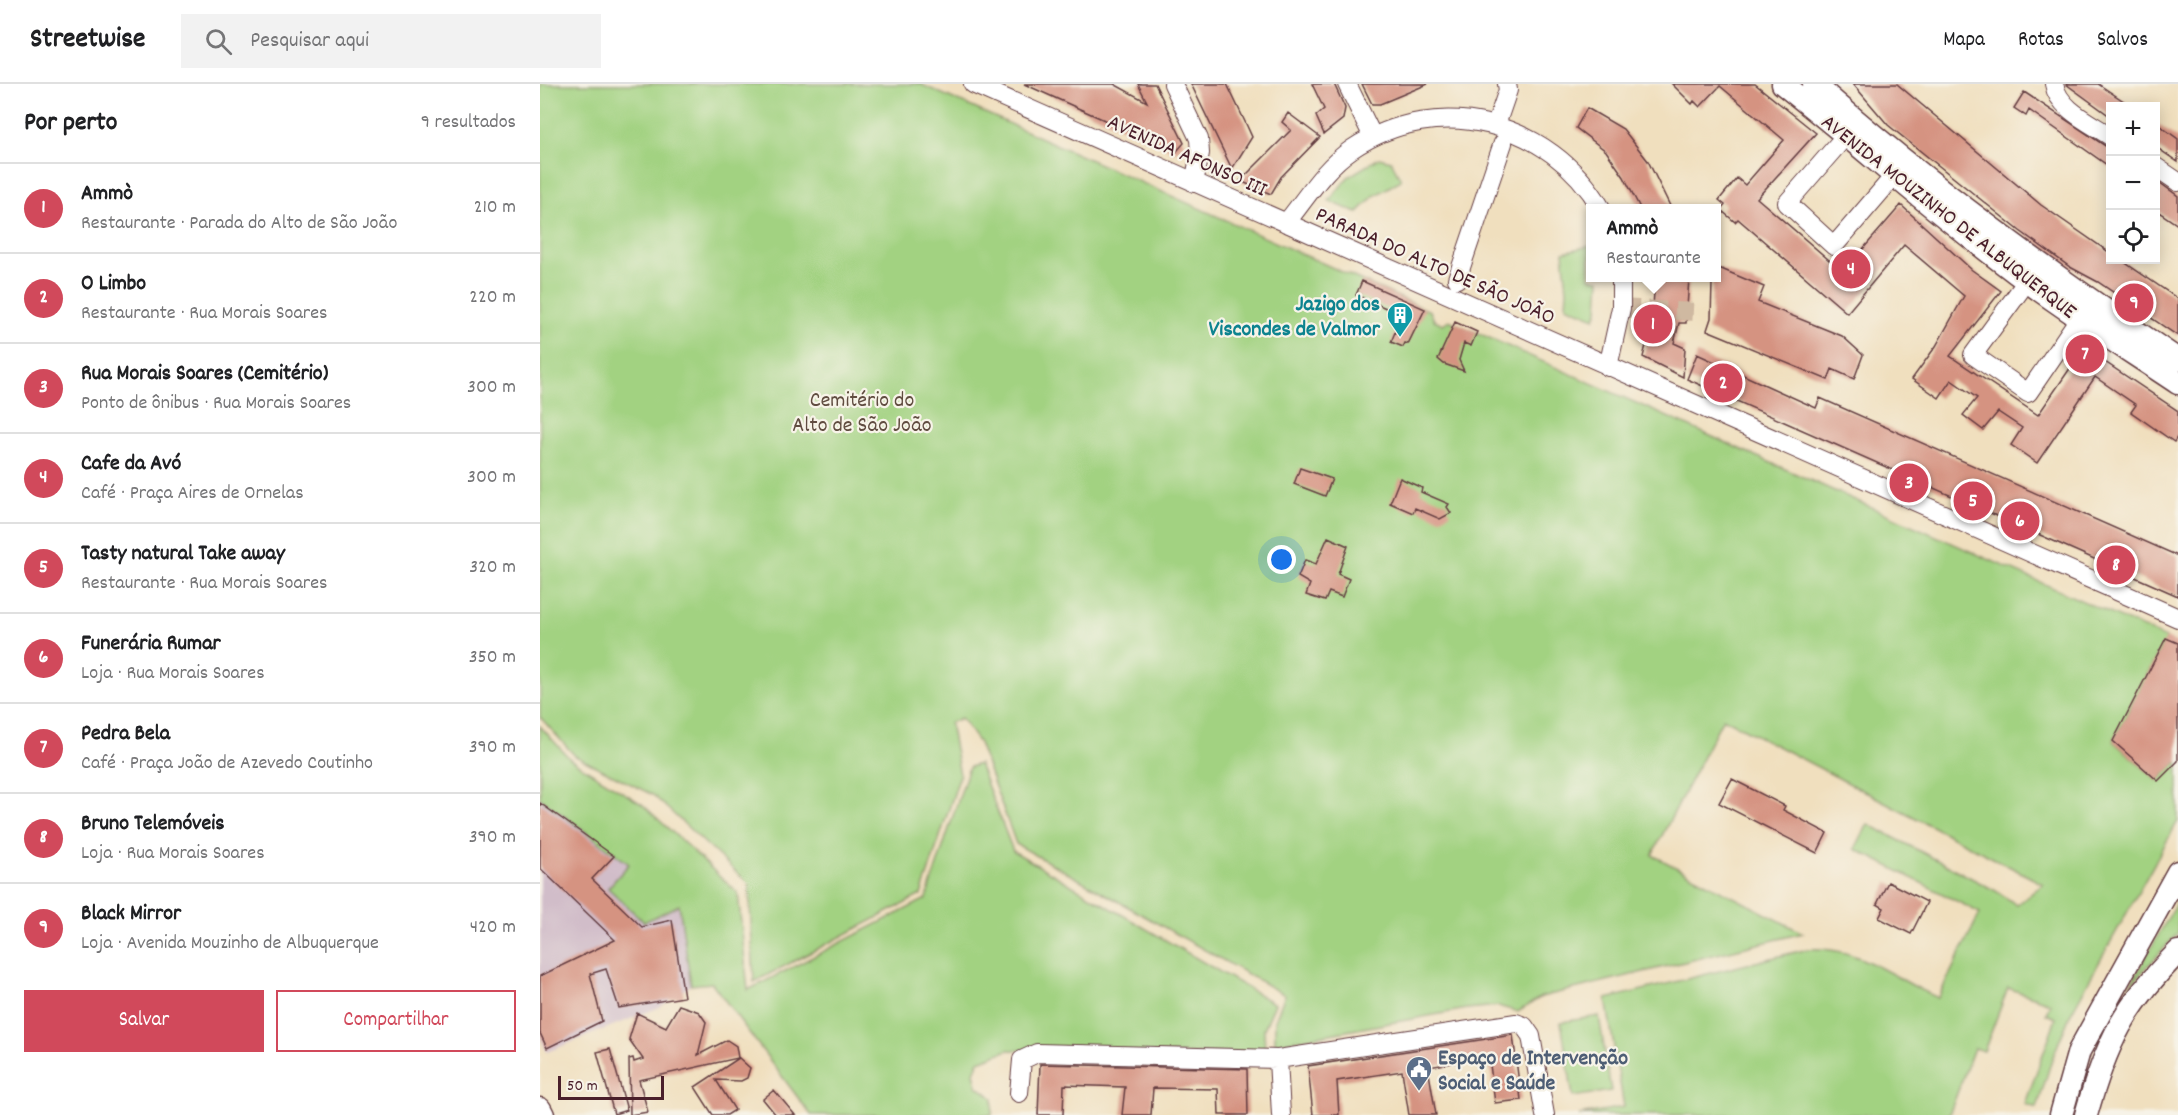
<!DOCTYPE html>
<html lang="pt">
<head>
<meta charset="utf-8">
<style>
	:root { --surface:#fff; --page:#f2f2f2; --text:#202124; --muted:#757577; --line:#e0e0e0; --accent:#d1495b }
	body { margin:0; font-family:Dekko,sans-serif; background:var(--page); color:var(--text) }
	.controls { position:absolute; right:18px; top:18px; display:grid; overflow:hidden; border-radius:0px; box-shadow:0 3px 15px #0003 }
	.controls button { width:54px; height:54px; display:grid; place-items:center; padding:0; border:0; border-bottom:2px solid var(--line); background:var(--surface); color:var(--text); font:30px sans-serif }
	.scale { position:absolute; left:18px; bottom:15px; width:106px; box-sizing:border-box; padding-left:6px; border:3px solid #4a1f2b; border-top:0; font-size:16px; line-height:21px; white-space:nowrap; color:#4a1f2b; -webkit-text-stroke:4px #f7f3e8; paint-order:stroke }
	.you { position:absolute; left:742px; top:476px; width:21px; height:21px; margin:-15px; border:4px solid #fff; border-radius:50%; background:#1a73e8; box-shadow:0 0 0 9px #1a73e833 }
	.badge { display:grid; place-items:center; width:39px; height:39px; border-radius:50%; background:var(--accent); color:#fff; font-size:20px; font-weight:700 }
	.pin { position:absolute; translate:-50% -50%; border:3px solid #fff; box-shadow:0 2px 6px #0006 }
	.popup { position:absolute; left:1046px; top:120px; width:135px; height:78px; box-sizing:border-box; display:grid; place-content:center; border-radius:0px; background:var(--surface); filter:drop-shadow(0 2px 4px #0005); font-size:20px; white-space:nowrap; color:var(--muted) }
	.popup b { font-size:22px; color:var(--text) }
	.popup::after { content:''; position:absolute; left:50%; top:100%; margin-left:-12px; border:12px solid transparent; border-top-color:var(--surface) }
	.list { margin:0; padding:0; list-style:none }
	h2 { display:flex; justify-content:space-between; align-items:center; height:78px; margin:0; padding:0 24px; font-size:26px }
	h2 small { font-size:20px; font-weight:400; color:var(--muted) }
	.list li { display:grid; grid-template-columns:39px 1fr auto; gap:18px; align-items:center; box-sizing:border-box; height:90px; padding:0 24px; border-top:2px solid var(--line) }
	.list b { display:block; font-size:22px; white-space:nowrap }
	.list p { margin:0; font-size:20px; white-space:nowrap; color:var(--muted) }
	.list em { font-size:20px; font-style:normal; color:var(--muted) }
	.actions { display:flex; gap:12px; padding:18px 24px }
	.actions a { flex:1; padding:14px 0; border:2px solid var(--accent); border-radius:0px; text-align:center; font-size:21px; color:var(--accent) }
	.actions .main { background:var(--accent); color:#fff }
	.icon { flex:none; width:33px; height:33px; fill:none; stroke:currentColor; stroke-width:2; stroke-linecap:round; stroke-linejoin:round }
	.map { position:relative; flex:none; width:1638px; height:1031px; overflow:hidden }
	header { display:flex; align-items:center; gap:36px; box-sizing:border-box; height:84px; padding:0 30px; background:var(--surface); border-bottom:2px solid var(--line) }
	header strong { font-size:28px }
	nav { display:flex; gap:33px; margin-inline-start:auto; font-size:21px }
	.search { width:420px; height:54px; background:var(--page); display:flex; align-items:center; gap:15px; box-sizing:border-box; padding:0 21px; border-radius:0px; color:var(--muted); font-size:22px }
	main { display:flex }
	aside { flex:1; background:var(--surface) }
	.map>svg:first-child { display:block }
	.industrial { fill:#d1bdc9 }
	.green { fill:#a2d281; stroke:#767856; stroke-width:1.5 }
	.building { fill:#d59381 }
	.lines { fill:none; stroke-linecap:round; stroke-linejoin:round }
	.minor-tunnel { stroke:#cfb9a1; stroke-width:18; stroke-dasharray:18 9; stroke-linecap:butt }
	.minor-casing { stroke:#633c41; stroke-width:20 }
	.major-casing { stroke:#633c41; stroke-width:25 }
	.minor { stroke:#fff; stroke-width:18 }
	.major { stroke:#fff; stroke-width:22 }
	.labels { text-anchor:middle; stroke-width:4.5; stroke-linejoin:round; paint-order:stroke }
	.street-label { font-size:22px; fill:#4a1f2b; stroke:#f7f3e8 }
	.culture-label { font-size:22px; font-weight:bold; fill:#0d838f; stroke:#f7f3e8; text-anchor:end }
	.park-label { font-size:22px; fill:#604c40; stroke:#f7f3e8 }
	.service-label { font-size:22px; font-weight:bold; fill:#4e5e75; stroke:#f7f3e8; text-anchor:start }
</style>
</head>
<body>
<header>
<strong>Streetwise</strong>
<div class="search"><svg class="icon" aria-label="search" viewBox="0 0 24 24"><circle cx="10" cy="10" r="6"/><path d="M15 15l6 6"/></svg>Pesquisar aqui</div>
<nav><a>Mapa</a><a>Rotas</a><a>Salvos</a></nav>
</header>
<main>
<aside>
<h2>Por perto<small>9 resultados</small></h2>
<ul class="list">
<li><span class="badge">1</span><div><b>Ammò</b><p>Restaurante · Parada do Alto de São João</p></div><em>210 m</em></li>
<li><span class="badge">2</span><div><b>O Limbo</b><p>Restaurante · Rua Morais Soares</p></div><em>220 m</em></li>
<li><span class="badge">3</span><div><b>Rua Morais Soares (Cemitério)</b><p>Ponto de ônibus · Rua Morais Soares</p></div><em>300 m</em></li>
<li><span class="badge">4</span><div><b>Cafe da Avó</b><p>Café · Praça Aires de Ornelas</p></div><em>300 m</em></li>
<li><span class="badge">5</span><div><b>Tasty natural Take away</b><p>Restaurante · Rua Morais Soares</p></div><em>320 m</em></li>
<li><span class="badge">6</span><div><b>Funerária Rumar</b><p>Loja · Rua Morais Soares</p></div><em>350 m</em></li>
<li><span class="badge">7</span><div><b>Pedra Bela</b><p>Café · Praça João de Azevedo Coutinho</p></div><em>390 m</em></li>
<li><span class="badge">8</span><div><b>Bruno Telemóveis</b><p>Loja · Rua Morais Soares</p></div><em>390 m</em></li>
<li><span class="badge">9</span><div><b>Black Mirror</b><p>Loja · Avenida Mouzinho de Albuquerque</p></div><em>420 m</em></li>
</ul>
<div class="actions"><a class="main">Salvar</a><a>Compartilhar</a></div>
</aside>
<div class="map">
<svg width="1638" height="1031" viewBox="0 0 1638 1031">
	<rect width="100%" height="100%" fill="#f7f3e8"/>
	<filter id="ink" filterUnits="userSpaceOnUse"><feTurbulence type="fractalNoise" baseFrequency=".0167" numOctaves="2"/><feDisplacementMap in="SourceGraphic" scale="12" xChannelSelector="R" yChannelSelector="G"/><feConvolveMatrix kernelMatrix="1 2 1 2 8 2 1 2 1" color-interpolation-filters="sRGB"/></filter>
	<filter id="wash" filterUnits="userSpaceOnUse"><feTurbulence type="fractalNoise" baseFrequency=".008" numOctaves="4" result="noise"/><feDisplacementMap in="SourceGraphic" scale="24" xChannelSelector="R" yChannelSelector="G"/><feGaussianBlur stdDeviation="1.35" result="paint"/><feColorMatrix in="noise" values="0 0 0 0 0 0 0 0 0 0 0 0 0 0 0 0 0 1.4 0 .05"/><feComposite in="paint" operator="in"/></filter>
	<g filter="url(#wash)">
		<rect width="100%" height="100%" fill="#f0dfbe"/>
		<!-- industrial -->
		<path class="industrial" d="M0,714L90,780L139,821L151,901L120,923L7,968L0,953Z"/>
		<!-- green -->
		<path class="green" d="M0,0H380L890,227L894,236L903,240L909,236L1626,554L1573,657L1618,697L1638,677V737L1531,929L1512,975L1497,1024L1485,1020L1516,934L1506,930L1510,919L1468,904L1444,967L1434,964L1409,1031H1039L1084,1023L1066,915L1268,865C1320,862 1352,894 1398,914L1440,829L1315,765L1328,740L1456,807L1477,821L1503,800L1183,634L1112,771L1263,849L1001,913L978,928L958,922L927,925L735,960V936L745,911L476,760L439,659L421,634L410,639L420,691L381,811L214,898L209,800L113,711L35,672L0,633Z
			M839,74L851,77L861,96L834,112L817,129L789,117L808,93Z
			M1050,162V194L1060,195L1058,226L1055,234L1026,222L1027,206L1023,168Z
			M0,642L31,676L102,720L198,809L208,906L386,815L429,683L439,680L473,767L735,920L724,945L725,969L631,970L468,966L439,977L434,988L437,1002L453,1014L452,1031H271L172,899L151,901L139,821L104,838L68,804L89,780L0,714Z
			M1638,815V849L1588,904L1632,827Z
			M1059,932L1071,1007L1033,1013L1021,938Z"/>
		<g id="blocks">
			<!-- building -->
			<path class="building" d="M484,0H574L607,18L598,0H615L644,59L636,68Z
				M651,0H687L707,42L712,53L692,85Z
				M772,0H794L805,24L803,35L784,50L776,32L784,25Z
				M822,0H888L840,20H832Z
				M1132,0H1215L1276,49L1217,114L1303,188L1361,121L1432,186L1461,207L1410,272L1498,331L1544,264L1638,327V352L1634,358L1591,328L1596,321L1555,293L1497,379L1471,361L1482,344L1458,328L1443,346L1423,331L1437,314L1411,296L1399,314L1372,295L1396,262L1424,212L1364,161L1307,229L1198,135L1195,138L1181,126L1185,121L1179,116L1197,94L1205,101L1244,56L1180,2L1160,23L1154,17L1152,20Z
				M1313,0H1357L1501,121L1570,169V176H1581L1638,215V252L1558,198L1530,183L1480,147L1348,41Z
				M1526,0H1558L1591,22H1570V32Z
				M1484,8L1570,65V83L1489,26L1486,32L1474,24Z
				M1047,24L1083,45L1108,77L1131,124H1100L1084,93L1066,67L1036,44Z
				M748,29L780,53L741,93L731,110L700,97L751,46L742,38Z
				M1616,39L1638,55V78L1616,63Z
				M1616,96L1638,112V141L1616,126Z
				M1179,184L1224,203L1218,218L1302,252L1323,271L1314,295L1292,285L1288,296L1167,246L1171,234L1172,199Z
				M1115,194H1149L1146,239H1139L1134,259L1145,264L1143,293L1103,273L1112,238Z
				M822,197L885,225L868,260L865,259L863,263L851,258L862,231L816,211Z
				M915,238L937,248L931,262L924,259L919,276L924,287L904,280L898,275Z
				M1157,270L1276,324L1280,314L1638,472V512L1147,295Z
				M760,384L792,395L785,412L754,400Z
				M860,394L882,404L881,408L909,420L907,423L911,429L900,435L875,424L873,429L850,419Z
				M788,453L808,462L798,490L809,495L802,513L789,508L785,517L766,511L770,500L758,493L765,476L776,480Z
				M1626,554L1638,559V677L1618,697L1573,657Z
				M1192,695L1245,722L1243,726L1287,749L1277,769L1179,719Z
				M0,719L74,772L52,795L102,843L132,836L144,913L79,924L66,885L50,890L62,937L7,964L0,949V892L75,856L0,784Z
				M1348,798L1387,818L1371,850L1339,834L1344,824L1337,820Z
				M139,921L159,928L166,938L158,971L187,956L196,962L198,974L99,996L108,1028L90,1031L89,975L93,974L94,978L103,975L89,955L97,929L126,943Z
				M973,951L981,1016L955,1019L949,973L888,983L896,1031H869L862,987L797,997L799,1031H773L768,982Z
				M70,965L87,1026L74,1030L57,968Z
				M199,974L210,984L207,994L201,997L176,996L195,1026L187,1031H173L155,1003Z
				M500,980L707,985L708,1031H679L678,1005L613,1004L611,1031H582L585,1003L524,1001L523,1031H498Z
				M234,1006L255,1031H236L223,1015Z"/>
		</g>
	</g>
	<g filter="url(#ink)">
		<use href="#blocks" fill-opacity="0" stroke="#633c41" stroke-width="1.5"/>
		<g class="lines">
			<!-- minor-tunnel -->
			<path class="minor-tunnel" d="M1081,224L1156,228"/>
			<!-- minor casing -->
			<g class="minor-casing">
				<path id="minor" d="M433,0L1638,534
					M633,0L659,55L660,69L654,99
					M807,0L833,53
					M1514,0C1518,25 1551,39 1570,52
					M956,41L968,6L967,0
					M1307,50L1247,119L1294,162L1354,92
					M1616,83L1638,98
					M746,139C767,113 784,84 812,65C898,8 1010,37 1061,124
					M917,195L963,59
					M1487,197L1433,271L1488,309L1540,233
					M1068,283L1081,224V194
					M738,975L741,1031
					M479,1009L482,976L497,969L738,975L976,939L984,942L991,952L1005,1031"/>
			</g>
			<!-- major casing -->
			<g class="major-casing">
				<path id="major" d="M1243,0C1325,65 1403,135 1487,197C1536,233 1587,265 1638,299
					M1274,0C1388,102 1512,191 1638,276
					M0,1025L3,1031
					M1521,1031L1539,967L1638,788
					M1546,1031C1566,959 1585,921 1638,868"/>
			</g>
			<!-- minor -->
			<use href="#minor" class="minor"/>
			<!-- major -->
			<use href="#major" class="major"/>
		</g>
	</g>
	<!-- icons -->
	<defs>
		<g id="building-pin" transform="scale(1.35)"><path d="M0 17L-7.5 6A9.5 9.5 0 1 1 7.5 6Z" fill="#0f9aa8" stroke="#f7f3e8"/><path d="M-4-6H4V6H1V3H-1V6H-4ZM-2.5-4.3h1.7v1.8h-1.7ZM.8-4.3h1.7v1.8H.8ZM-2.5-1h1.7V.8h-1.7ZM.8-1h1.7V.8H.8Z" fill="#fff"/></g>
		<g id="civic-pin" transform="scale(1.35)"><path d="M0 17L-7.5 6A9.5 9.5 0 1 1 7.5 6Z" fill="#5c6f8a" stroke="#f7f3e8"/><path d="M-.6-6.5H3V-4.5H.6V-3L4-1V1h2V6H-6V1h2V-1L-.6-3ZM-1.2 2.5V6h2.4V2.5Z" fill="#fff"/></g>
	</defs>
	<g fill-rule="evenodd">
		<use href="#building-pin" x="860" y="231"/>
		<use href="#civic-pin" x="879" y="985"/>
	</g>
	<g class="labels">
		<!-- street labels -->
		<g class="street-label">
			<text transform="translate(648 70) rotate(24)" y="8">AVENIDA AFONSO III</text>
			<text transform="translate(1410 131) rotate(38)" y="8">AVENIDA MOUZINHO DE ALBUQUERQUE</text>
			<text transform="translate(896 180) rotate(24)" y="8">PARADA DO ALTO DE SÃO JOÃO</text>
		</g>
		<!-- culture labels -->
		<g class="culture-label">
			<text x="840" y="226">Jazigo dos<tspan x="840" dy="25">Viscondes de Valmor</tspan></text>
		</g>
		<!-- park labels -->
		<g class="park-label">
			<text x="322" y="322">Cemitério do<tspan x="322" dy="25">Alto de São João</tspan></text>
		</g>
		<!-- service labels -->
		<g class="service-label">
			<text x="898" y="980">Espaço de Intervenção<tspan x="898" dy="25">Social e Saúde</tspan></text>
		</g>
	</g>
</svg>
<div class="controls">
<button>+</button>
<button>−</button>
<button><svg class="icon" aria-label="locate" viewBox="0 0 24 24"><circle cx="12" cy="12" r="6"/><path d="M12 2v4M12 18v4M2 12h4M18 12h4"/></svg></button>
</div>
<div class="scale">50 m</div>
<div class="you"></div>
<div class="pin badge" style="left:1113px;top:240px">1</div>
<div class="popup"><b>Ammò</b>Restaurante</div>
<div class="pin badge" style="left:1183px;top:299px">2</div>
<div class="pin badge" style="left:1369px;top:399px">3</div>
<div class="pin badge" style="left:1311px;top:185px">4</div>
<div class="pin badge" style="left:1433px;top:417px">5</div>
<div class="pin badge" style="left:1480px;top:437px">6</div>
<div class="pin badge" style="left:1545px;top:270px">7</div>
<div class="pin badge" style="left:1576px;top:481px">8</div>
<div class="pin badge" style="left:1594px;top:219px">9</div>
</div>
</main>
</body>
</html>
